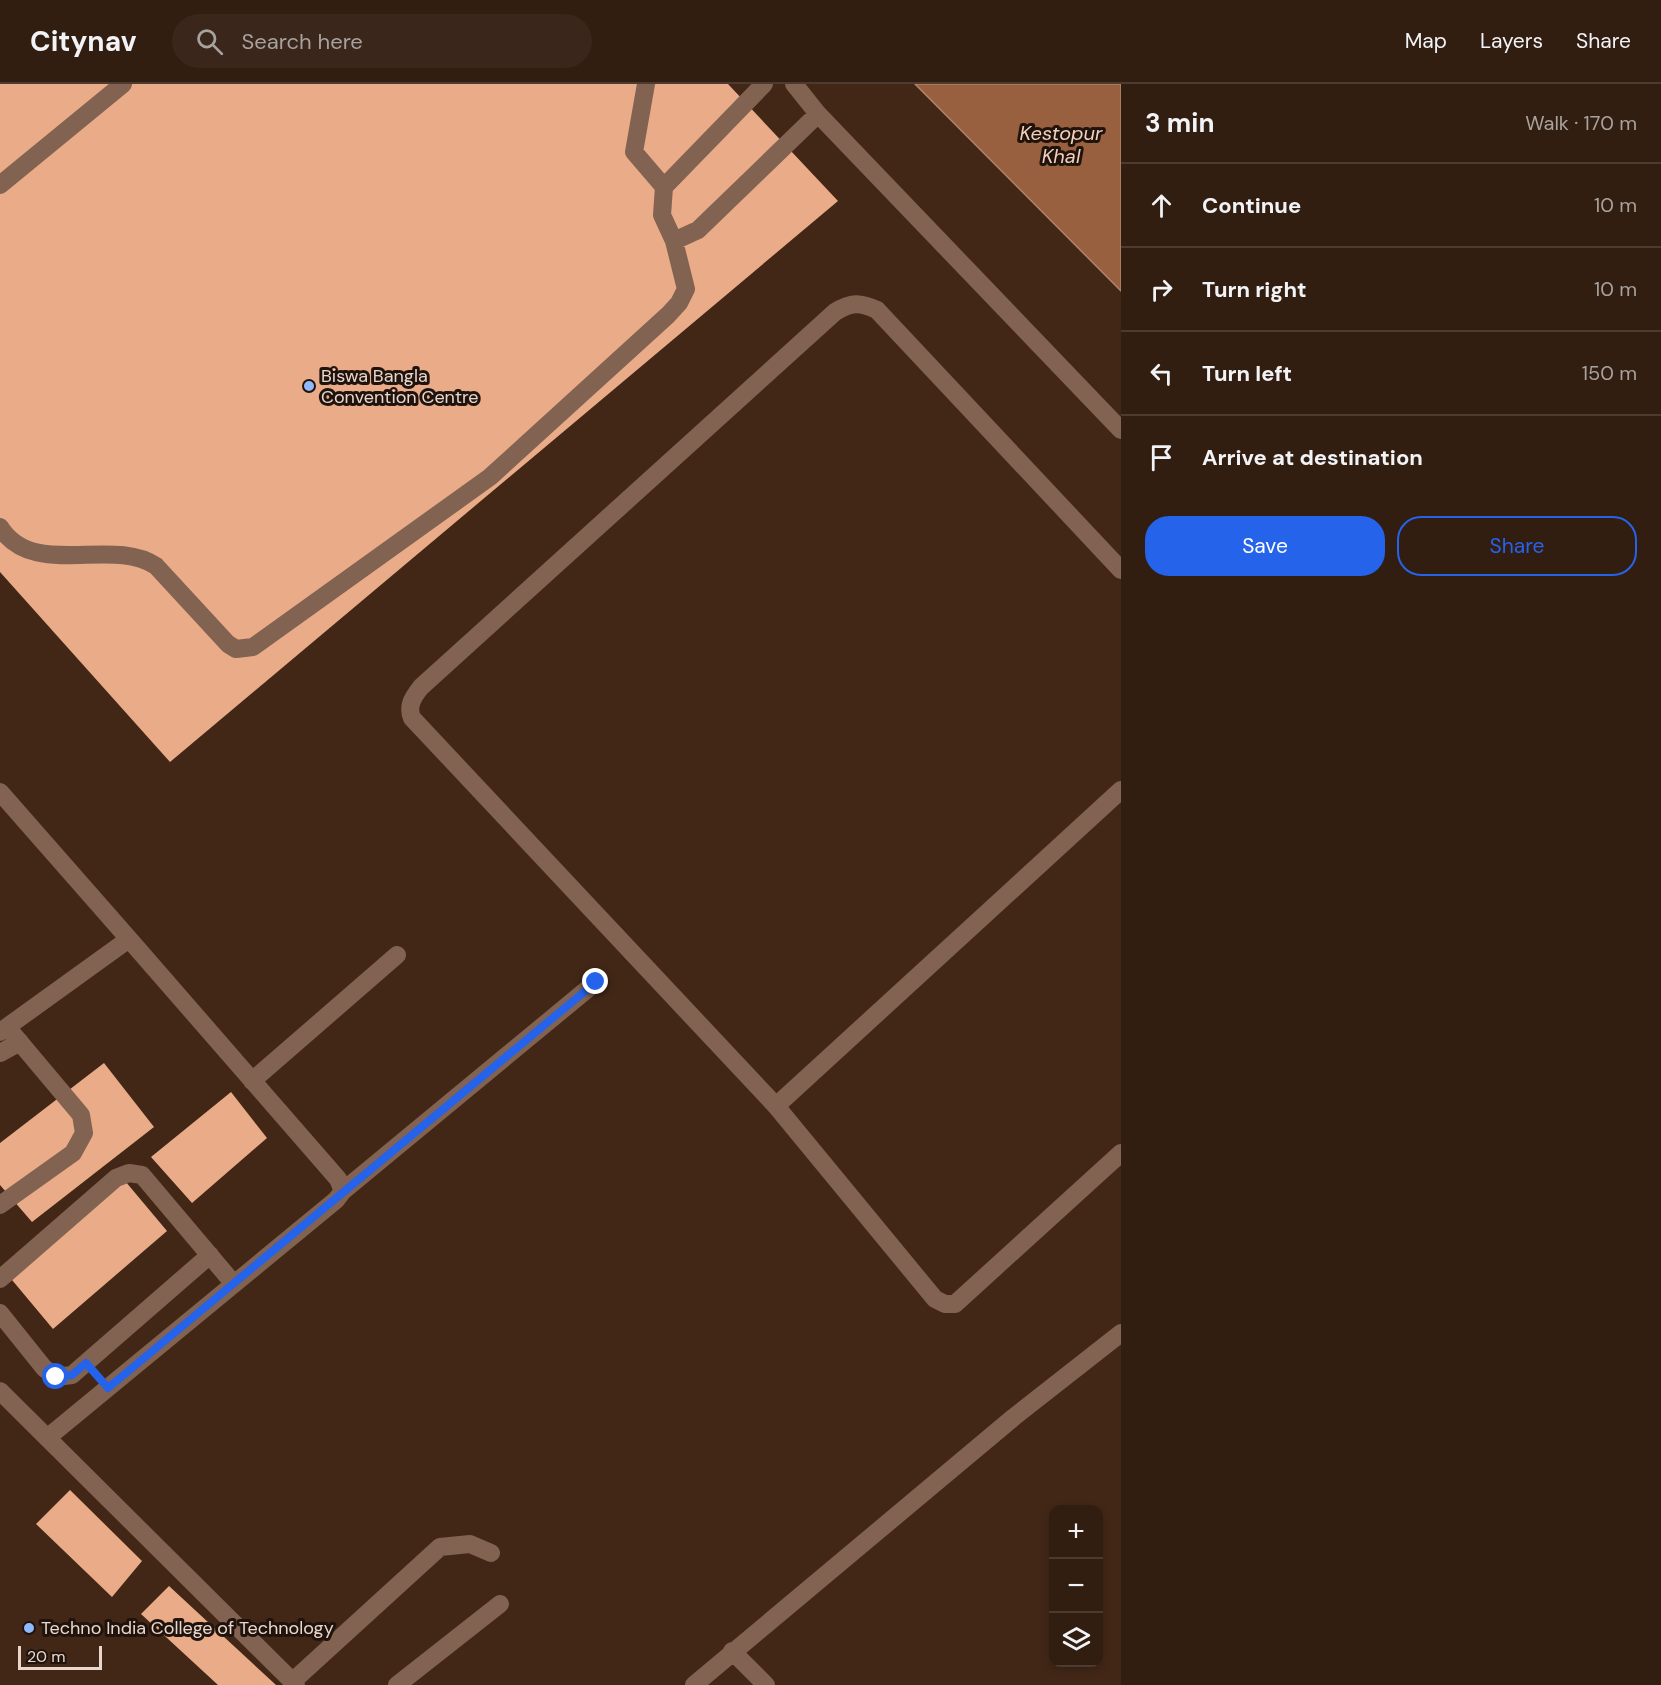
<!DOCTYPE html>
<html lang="en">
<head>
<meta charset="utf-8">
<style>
	:root { --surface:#321d11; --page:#3a261a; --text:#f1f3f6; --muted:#a8a29f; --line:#4d3b31; --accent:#2563eb }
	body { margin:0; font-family:"DM Sans",sans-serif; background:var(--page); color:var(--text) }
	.controls { position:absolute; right:18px; bottom:18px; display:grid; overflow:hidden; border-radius:12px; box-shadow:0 3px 9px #0003 }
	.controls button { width:54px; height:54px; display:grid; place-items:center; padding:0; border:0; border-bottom:2px solid var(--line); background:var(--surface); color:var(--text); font:30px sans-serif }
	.scale { position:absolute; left:18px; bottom:15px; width:84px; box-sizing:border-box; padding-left:6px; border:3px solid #e9d7cd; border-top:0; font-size:16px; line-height:21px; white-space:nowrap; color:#e9d7cd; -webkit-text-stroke:4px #20130c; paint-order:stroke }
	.stop { position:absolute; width:18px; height:18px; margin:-14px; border:4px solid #2563eb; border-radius:50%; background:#fff }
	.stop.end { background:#2563eb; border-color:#fff; box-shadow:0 2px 6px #0008 }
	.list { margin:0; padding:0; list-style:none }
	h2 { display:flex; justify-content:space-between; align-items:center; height:78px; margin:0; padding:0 24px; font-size:26px }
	h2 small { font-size:20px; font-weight:400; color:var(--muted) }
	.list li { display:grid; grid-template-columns:39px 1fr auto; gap:18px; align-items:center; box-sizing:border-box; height:84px; padding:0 24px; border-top:2px solid var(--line) }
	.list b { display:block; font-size:22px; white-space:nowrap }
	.list em { font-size:20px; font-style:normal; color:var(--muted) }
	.actions { display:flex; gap:12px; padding:18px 24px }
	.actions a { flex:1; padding:14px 0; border:2px solid var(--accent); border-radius:24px; text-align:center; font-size:21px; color:var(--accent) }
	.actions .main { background:var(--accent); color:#fff }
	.icon { flex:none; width:33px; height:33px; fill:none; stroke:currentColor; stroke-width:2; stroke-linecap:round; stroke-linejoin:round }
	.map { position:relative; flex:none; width:1121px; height:1601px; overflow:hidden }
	header { display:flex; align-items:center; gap:36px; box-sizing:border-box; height:84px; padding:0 30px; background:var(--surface); border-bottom:2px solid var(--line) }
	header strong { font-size:28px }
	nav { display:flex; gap:33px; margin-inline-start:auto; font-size:21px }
	.search { width:420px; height:54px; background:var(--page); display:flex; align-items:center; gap:15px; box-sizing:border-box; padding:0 21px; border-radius:33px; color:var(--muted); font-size:22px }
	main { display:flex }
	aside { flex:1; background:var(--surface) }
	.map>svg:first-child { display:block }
	.water { fill:#99603f; stroke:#b1846a; stroke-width:1.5 }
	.building { fill:#e9ab88 }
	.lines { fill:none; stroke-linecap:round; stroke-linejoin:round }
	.minor { stroke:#826250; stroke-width:18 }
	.route { stroke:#2563eb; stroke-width:8 }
	.poi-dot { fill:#8fb8fd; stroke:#20130c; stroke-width:2 }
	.labels { text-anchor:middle; stroke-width:6; stroke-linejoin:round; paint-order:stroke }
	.poi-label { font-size:18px; fill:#e9d7cd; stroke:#20130c; text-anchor:start }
	.water-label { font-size:20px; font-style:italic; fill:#f3d0bd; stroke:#20130c }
</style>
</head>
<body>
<header>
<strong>Citynav</strong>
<div class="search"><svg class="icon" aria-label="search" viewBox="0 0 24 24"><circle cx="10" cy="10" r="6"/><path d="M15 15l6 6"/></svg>Search here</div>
<nav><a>Map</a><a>Layers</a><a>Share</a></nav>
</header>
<main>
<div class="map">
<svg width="1121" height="1601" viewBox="0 0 1121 1601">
	<rect width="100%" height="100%" fill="#422717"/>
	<!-- water -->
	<path class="water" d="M915,0H1121V207Z"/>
	<!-- building -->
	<path class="building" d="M0,0H728L838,117L170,678L0,488Z
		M104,979L154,1043L32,1138L0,1101V1059Z
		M231,1008L267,1054L192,1119L151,1073Z
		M115,1085L167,1147L53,1245L2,1184Z
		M70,1406L142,1477L112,1513L36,1440Z
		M169,1502L276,1601H218L141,1530Z"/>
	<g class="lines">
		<!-- minor -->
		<path class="minor" d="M646,0L634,68L664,103
			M794,0L818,30L1121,346
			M0,101L123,0
			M674,157L662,131L664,103L764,0
			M0,443C33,496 112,452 156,482L228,560L236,565L253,563L490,393L668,231L679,219L686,205L674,157L698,146L818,30
			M1121,486L877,226C860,218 851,218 835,228L421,603C413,613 407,622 412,634L776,1022L935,1215L945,1220H955L1121,1069
			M0,708L129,855
			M0,948L129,855L338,1095L343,1107L336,1116L47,1354
			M0,969L20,958
			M252,997L397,871
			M776,1022L1121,706
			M343,1107L596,898
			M0,1121L73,1069L84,1049L81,1031L7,943
			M0,1195L116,1094L129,1089L142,1091L234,1200
			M0,1229L44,1284L56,1293L72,1291L210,1171
			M0,1307L296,1601
			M732,1567L766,1601
			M292,1598L440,1463L470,1460L491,1469
			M397,1601L500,1520
			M694,1601L1014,1333L1121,1249"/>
	</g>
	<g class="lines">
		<!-- route -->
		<path class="route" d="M56,1293L72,1291L86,1279L108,1304L596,898"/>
	</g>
	<!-- markers -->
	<g class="poi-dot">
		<circle cx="309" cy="302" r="6"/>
		<circle cx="29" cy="1544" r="6"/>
	</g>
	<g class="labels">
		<!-- poi labels -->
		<g class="poi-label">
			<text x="321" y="298">Biswa Bangla<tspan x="321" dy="21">Convention Centre</tspan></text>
			<text x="41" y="1550">Techno India College of Technology</text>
		</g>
		<!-- water labels -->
		<g class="water-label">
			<text x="1061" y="56">Kestopur<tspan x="1061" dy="23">Khal</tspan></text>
		</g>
	</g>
</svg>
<div class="controls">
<button>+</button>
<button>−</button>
<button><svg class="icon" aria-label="layers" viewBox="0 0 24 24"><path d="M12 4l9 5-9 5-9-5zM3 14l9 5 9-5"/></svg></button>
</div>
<div class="scale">20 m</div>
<div class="stop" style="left:56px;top:1293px"></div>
<div class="stop end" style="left:596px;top:898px"></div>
</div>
<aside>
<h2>3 min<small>Walk · 170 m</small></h2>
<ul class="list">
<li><svg class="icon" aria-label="ahead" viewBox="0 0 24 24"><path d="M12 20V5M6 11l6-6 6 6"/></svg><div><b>Continue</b></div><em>10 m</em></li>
<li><svg class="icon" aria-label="right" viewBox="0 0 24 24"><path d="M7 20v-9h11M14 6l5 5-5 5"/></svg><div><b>Turn right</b></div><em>10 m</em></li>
<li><svg class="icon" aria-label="left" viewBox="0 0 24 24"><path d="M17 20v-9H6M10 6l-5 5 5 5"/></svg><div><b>Turn left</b></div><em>150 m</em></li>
<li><svg class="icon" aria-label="arrive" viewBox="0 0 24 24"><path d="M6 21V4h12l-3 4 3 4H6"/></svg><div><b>Arrive at destination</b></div></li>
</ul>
<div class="actions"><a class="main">Save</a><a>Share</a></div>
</aside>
</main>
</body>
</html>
